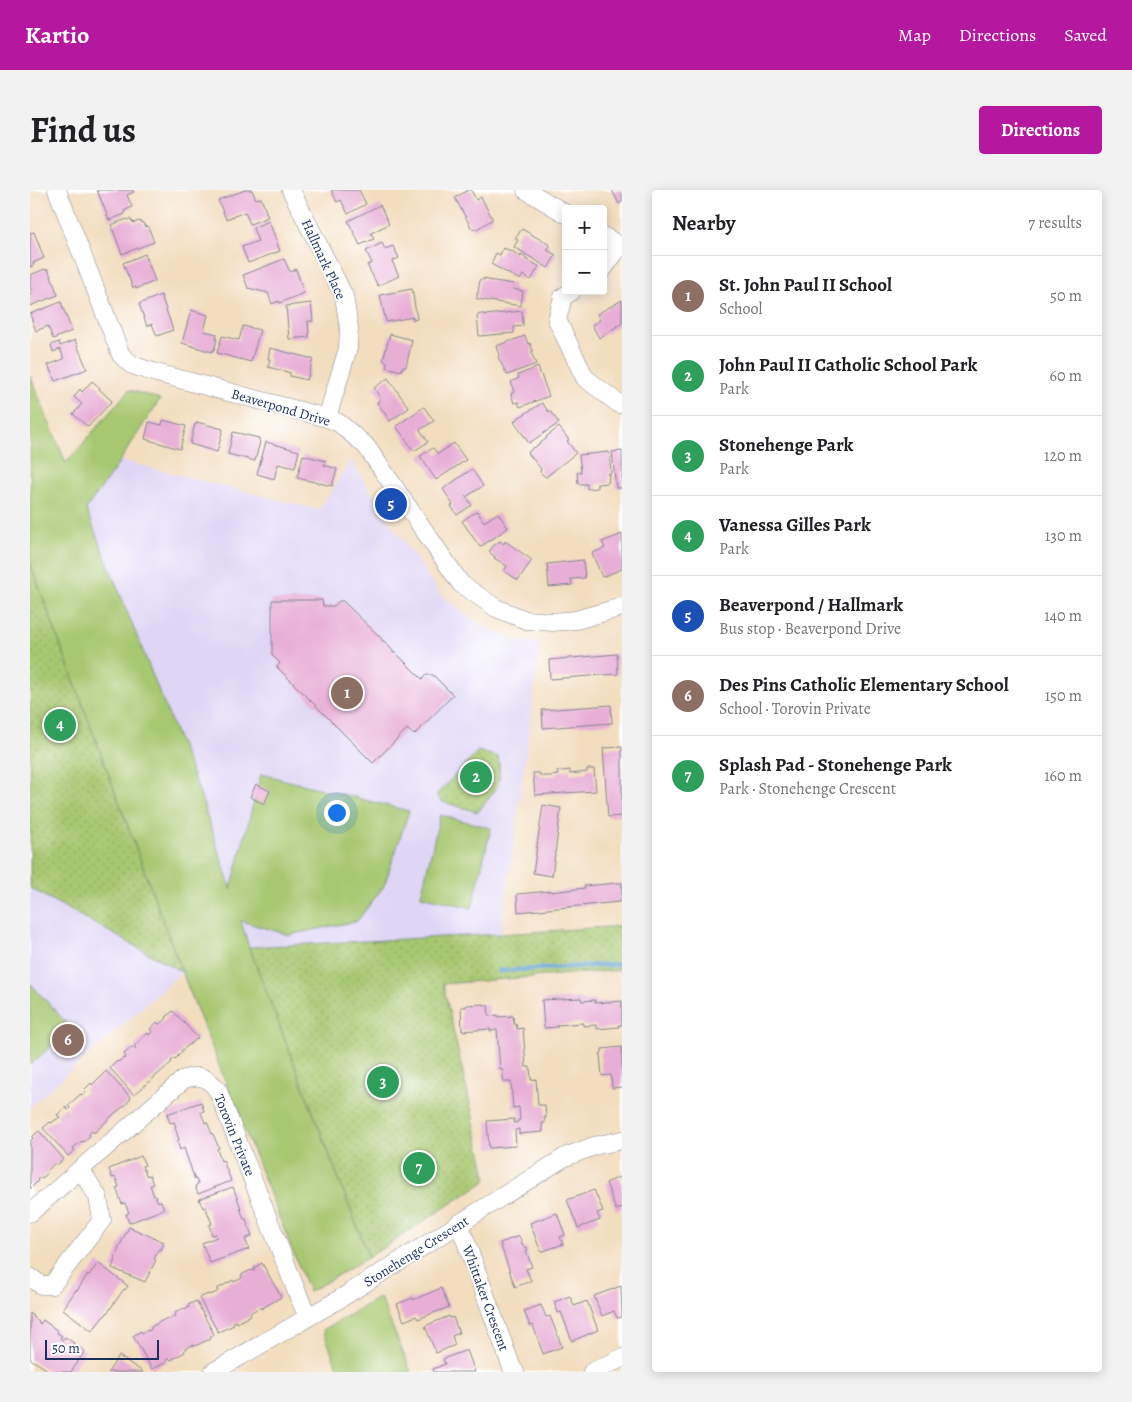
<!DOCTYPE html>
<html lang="en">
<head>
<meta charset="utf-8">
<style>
	:root { --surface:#fff; --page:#f2f2f2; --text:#202124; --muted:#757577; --line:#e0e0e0; --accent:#b5179e }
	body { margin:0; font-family:Alegreya,serif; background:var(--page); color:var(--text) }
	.controls { position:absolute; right:15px; top:15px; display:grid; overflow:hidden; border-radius:5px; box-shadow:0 2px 12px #0003 }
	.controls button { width:45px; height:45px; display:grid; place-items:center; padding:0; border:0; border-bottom:1px solid var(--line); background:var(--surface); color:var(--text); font:25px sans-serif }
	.scale { position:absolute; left:15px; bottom:12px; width:114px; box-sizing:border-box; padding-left:5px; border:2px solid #1b2f5e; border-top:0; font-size:14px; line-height:18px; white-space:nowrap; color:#1b2f5e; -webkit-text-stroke:4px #fff; paint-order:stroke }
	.you { position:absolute; left:306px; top:622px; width:18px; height:18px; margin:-12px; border:4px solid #fff; border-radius:50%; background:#1a73e8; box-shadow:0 0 0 8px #1a73e833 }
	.badge { display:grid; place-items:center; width:32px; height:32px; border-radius:50%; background:var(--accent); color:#fff; font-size:16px; font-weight:700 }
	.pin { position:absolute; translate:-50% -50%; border:2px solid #fff; box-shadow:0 1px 5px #0006 }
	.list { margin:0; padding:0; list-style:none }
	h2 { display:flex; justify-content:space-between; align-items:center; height:65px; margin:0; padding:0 20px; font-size:21px }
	h2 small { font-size:16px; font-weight:400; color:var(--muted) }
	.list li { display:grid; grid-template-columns:32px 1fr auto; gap:15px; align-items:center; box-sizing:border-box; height:80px; padding:0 20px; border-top:1px solid var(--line) }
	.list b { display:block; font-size:19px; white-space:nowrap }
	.list p { margin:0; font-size:16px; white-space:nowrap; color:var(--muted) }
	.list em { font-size:16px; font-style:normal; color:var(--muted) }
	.map { position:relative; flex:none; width:592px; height:1182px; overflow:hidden; border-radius:5px }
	header { display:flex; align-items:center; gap:30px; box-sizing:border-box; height:70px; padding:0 25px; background:var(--accent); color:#fff }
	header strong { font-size:24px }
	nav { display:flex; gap:28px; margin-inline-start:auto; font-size:18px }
	.intro { display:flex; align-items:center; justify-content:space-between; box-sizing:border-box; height:120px; padding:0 30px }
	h1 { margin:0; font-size:35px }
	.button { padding:12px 22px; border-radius:5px; background:var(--accent); color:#fff; font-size:18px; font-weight:700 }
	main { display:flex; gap:30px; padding:0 30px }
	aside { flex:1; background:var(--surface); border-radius:5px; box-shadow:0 2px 12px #0003 }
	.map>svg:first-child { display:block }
	.built { fill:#dfd5f5 }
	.green { fill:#a7c76f; stroke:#617b66 }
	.park { fill:url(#park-dots); stroke:#617b66 }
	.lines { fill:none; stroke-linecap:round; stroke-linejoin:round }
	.stream { stroke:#65a4d8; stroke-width:4.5 }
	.building { fill:#e8afd6 }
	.street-casing { stroke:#86868e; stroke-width:19 }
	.street { stroke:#fff; stroke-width:18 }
	.labels { text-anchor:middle; stroke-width:4; stroke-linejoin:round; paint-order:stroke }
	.street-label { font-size:14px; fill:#1b2f5e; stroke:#fff }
</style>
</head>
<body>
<header>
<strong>Kartio</strong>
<nav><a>Map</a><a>Directions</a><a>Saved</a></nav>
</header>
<div class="intro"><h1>Find us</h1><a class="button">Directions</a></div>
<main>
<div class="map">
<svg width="592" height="1182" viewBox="0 0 592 1182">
	<defs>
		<pattern id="park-dots" width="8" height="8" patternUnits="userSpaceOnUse" patternTransform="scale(1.25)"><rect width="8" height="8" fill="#a7c76f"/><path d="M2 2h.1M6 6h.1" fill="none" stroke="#8fab63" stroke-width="1.8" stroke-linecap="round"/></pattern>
	</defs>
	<rect width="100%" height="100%" fill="#fff"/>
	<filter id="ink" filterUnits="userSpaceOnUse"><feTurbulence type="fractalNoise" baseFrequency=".02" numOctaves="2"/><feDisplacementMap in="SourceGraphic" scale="10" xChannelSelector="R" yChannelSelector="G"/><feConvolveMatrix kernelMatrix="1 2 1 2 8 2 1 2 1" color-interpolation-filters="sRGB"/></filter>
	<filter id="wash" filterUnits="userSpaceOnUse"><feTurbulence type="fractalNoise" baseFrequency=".0096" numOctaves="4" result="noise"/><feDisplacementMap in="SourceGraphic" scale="20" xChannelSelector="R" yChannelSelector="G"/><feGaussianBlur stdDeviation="1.12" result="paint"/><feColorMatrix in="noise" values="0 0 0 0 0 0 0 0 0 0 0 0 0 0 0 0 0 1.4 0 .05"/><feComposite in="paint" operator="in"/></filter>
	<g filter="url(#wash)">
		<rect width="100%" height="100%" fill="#f2ddbe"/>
		<!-- built -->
		<path class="built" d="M89,270L289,320L321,270L359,331L414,408L452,436L487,451L510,453L500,535L471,744L219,757L169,601L56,319Z
			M0,698L152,782L0,917Z"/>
		<!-- green -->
		<path class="green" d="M0,186L36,273L99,200L130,209L84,280L56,319L169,601L201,699L231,584L379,621L354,696L327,731L259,745L211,731L219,757L339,1067L279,1102L152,782L0,373Z
			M410,625L461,638L442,718L391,706Z
			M0,793L41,838L0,875Z
			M350,1107L381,1182H309L293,1140Z"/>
		<!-- park -->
		<path class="park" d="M0,373L152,782L0,698Z
			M448,561L468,567C473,597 465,599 448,622L413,612L406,605Z
			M592,736V780L413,794L457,990L339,1067L219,757L471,744Z"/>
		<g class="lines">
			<!-- stream -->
			<path class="stream" d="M469,781L592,774"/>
		</g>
		<g id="blocks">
			<!-- building -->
			<path class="building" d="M67,0H103L104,2L97,5L102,17L94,21L95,24L79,30Z
				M215,0H222L226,9L231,8L238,27L220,34L215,22L196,29L188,10Z
				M301,0H329L336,14L318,24L311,10L307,12Z
				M438,0H441L446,10L451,7L462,28V30L445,40L444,38L442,39L425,8Z
				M582,0H592V12L589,14Z
				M350,15L359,34L341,43L344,49L330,55L318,31Z
				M97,29L98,30L100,29L104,33L109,31L113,33L115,37L118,36L124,52L92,64L81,35Z
				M239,31L250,61L218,73L212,57L228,51L223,38Z
				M492,39L520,55L517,60L526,65L518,78L484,57L488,50L485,48Z
				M4,42L14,68L3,73L4,75L0,77V43Z
				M352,53L355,59L363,56L369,68L362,71L369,86L348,96L337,75L342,73L336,61Z
				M473,58L482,61L491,67V65L496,68L495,69L509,76L501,90L493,85L490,90L461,74L466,63L470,65Z
				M115,64L125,91L106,99V97L103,98L93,73Z
				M254,69L260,82L266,79L274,103L249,113V111L242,114L238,103L218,98L213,85Z
				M15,79L16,80L18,79L28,105L0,116V103L2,102L0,97V85Z
				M454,88L458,89V90L484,94L483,99L493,101L491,116L447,109V103H448L450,89L454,90Z
				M382,99L387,129L383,130V127L356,132L350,105Z
				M131,105L143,140L127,146L122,134L117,136L109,114Z
				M592,110V133L569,148L562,135L570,130L567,124Z
				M31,112L42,141L23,149L18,136L6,141L0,124Z
				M281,113L283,131H278L279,147L259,149L256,116Z
				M161,120L178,125L174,141L187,144L186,150H187L184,160H183L182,162L152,153Z
				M492,121L493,136L484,137V143L449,146L447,125L451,124H455V125Z
				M213,136L230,140L221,172L187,163L192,146L209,150Z
				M360,144L382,150L376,177H372L371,181L356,177L357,172L353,170Z
				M495,146L498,154L500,153L503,161L501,162L506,174L477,185L468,167L469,165L466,156Z
				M45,150L57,179L25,191L18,175L34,169L30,159L23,162L21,155L29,152L30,156Z
				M240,158L283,169L277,190L260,186V183L257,182L238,177L240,169H238Z
				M508,177L519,206L490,217L488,212L484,213L481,204L484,202L481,192L489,188L488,185Z
				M358,188L379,218L360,231L347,212L351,209L344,198Z
				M62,191L70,198L69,199L82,211L58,237L43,224L52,214L44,207L50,199L52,202Z
				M512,213L519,222L520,221L529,233L499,253L484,232L486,231L485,230Z
				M394,217L404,231L390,240L398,252L384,261L366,236Z
				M133,230L156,236L150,259L115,249L119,232L132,235Z
				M167,232L193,239L187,262L160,254L165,234L166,235Z
				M529,237L539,250L537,251L546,263L516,287L513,285L510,282L511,279L498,263L503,257L504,258L517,248L516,247Z
				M203,242L229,248V251L230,252L225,271L198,264Z
				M236,252L269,261L265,278L248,274L244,289L227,284Z
				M424,253L436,270L406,290L390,266L403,258L408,264Z
				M592,261V298H586L582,262Z
				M579,262L581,283L577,284L579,285L578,293L567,294V298L557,299V294H548L547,282H551L549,265Z
				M273,265L296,271L294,275L307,279L302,296L267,288Z
				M442,279L453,296L436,307L442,315L427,325L421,316L423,315L413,299Z
				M447,321L454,332L468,323L478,338L450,357L432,331Z
				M592,344V379L572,387L562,363L575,358L572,352Z
				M470,351L474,354L475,351L502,370L488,390L474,381L477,376L464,368L465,367L459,362L463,356Z
				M553,370L555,388L541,389L542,395L519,397L517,374Z
				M242,410H292L293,416H304L309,411H313L352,449V451H354L363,461V463H366L392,489L396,485H403L423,505L384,545L377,539L343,573L247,477L250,473L242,465Z
				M587,464L588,484L520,489L519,470Z
				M581,515L582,533L513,538L512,520Z
				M592,557V626L578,627L573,558Z
				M557,579H564L566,601L505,605L503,583H510V586H519L528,585L527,581H533L540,580V584L557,582Z
				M226,594L240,601L234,614L220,607Z
				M513,615L531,618L522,686L503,683Z
				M588,693H592V711H589V712L488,722L487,704L521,701V702L555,698L554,696Z
				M551,808L552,811L565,810V813L592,811V835H588L589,837L567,839L566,835L553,836V833L527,835L528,837L514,838L512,810Z
				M454,814V815H458L459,826L468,825V827L483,826L484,834H486L487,839L493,838L496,877H500L501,890L506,889L508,915H515L516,928H514L515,933H512L513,942L489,944V939L485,940L486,956L459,958L457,931L484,929V933L488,932V930H490L489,917L483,918L481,892H474L472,879H470L467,840L460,841V839L432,841L431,817H436V815Z
				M143,821L168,848L151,861L152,862L145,869V868L141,871L142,872L104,905L80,878L87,871L88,872L93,868L94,869L96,867L94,864L102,857L104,859L106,858L104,856L118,843L119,845L122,842L120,839L127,832L129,834L134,831L137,828L136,827Z
				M592,857V897L582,898L581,885L572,886L570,864L572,863V859Z
				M76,881L101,908L97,913V914L85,923L64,943L62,941L59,944L60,946L53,952L52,951L43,958L45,960L38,966L13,938L20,932L21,933L30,927L27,925L36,917L38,920L40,918L38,915L51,904L52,905L56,902L54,900L61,893L62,895Z
				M171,912L174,921L171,922L175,933L177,932L182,944H183L189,958L187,959L191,971L193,970L201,991L168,1004L165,996L168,994L166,989L165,990L154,958L150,960L147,951L149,950L145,937H146L144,932L140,933L137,924Z
				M9,941L34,969L27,975L25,973L17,981L18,983L11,989L10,987L7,990L8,991L0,999V951L3,948L2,947Z
				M111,966L115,975L112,976L117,986L120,985L123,995H120L124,1006H125L128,1012L131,1011L134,1019L99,1033L96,1024L99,1023L95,1013L92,1014L86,998L89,997L87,991L85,987L82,988L79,979Z
				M589,987L592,994V1018L586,1020L576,993Z
				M203,997L211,1018H210L214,1029H216L222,1046L215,1049L219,1059L180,1073L172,1053L187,1047L186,1044L182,1045L179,1035L182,1034L177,1021L176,1017L173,1018L169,1009Z
				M564,1000L573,1021L567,1023L570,1030L548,1038L537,1010Z
				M527,1023L535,1045L530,1047L533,1054L511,1062L500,1033Z
				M99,1037L134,1052L131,1060L129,1059L124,1069L126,1070L115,1092L82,1078L89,1057Z
				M489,1046L494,1058L497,1057L498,1060L496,1061L502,1077L496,1079L501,1091L485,1097L470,1053Z
				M68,1073L98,1096L95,1100L94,1099L75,1126H74L62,1141L33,1119L41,1107L46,1100L47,1101L58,1084L59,1085Z
				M232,1073L251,1107L231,1119L230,1117L220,1123L221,1125L207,1133L206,1131L203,1132L204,1135L188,1142L169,1108L178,1104L179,1105L185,1103L188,1101L187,1099L203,1090L204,1092L212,1088L211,1085L221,1080V1081L225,1080L224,1078Z
				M591,1096L592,1127L587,1128L584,1121L572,1126L564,1106Z
				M411,1098L419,1117L388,1129L386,1126L374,1131L367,1114L382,1108L383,1110Z
				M540,1106L544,1116L557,1111L568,1140L542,1151L531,1122L528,1123L524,1112Z
				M166,1111L184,1144L179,1147L180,1149L165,1156L163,1155L158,1157L154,1160L155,1162L141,1170L139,1168L136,1170L137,1172L122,1179L103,1146L111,1141L112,1143L118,1140L119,1141L121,1139V1137L137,1128L138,1130L146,1125L145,1123L154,1118L155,1120L159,1117L158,1115Z
				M511,1115L516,1127L520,1126L532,1157L513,1164L503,1135L500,1136L494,1121Z
				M0,1123L4,1126L3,1127L9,1131L8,1132L10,1134L13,1130L28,1141L27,1143L32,1146L30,1148L33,1150L35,1147L44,1153L43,1155L46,1157L47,1156L55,1161L41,1182H19L15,1179V1178L0,1169Z
				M419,1126L420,1128L423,1127L429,1143L422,1146L425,1155L406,1163L395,1136Z
				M437,1160L445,1182H404L403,1179L415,1174L413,1169Z
				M89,1166L113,1182H78Z"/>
		</g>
	</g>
	<g filter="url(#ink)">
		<use href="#blocks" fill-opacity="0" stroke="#86868e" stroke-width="1"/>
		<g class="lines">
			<!-- street casing -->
			<g class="street-casing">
				<path id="street" d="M27,0L91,165L102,175L123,182L297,228L309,233L336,256L431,394L466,418L496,430L522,432L546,430L592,417
					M261,0L314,106L319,138L318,158L297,228
					M496,0L536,24
					M573,46L592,57
					M573,79L590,56
					M542,101L533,107L527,130L555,188L589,214
					M0,1023L154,889C170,884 178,887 188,901L268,1105L278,1127
					M429,1033L482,1178L485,1182
					M0,1087L11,1095H22L72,1030L68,1007L51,980
					M183,1182L308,1110L535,967L564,956L592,950
					M562,1182L592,1168"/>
			</g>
			<!-- street -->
			<use href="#street" class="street"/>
		</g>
	</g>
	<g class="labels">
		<!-- street labels -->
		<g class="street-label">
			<text transform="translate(294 69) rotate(65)" y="5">Hallmark Place</text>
			<text transform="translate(251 217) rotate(16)" y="5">Beaverpond Drive</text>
			<text transform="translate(205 945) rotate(68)" y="5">Torovin Private</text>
			<text transform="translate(386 1061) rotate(-32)" y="5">Stonehenge Crescent</text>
			<text transform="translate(456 1108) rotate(70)" y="5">Whittaker Crescent</text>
		</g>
	</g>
</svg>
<div class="controls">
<button>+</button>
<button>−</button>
</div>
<div class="scale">50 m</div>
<div class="you"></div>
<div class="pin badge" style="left:317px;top:503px;background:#8d6e63">1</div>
<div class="pin badge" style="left:446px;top:587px;background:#2e9e5b">2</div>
<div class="pin badge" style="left:353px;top:892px;background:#2e9e5b">3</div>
<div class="pin badge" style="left:30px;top:535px;background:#2e9e5b">4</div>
<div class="pin badge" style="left:361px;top:314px;background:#1a4fb4">5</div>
<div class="pin badge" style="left:38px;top:850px;background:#8d6e63">6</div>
<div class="pin badge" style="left:389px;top:978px;background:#2e9e5b">7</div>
</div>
<aside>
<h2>Nearby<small>7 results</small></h2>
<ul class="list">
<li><span class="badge" style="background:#8d6e63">1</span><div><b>St. John Paul II School</b><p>School</p></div><em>50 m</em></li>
<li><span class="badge" style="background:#2e9e5b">2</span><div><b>John Paul II Catholic School Park</b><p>Park</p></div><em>60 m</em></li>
<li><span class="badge" style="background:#2e9e5b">3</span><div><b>Stonehenge Park</b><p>Park</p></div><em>120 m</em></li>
<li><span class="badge" style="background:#2e9e5b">4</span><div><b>Vanessa Gilles Park</b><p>Park</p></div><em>130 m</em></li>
<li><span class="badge" style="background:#1a4fb4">5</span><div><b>Beaverpond / Hallmark</b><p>Bus stop · Beaverpond Drive</p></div><em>140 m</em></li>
<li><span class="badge" style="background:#8d6e63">6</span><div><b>Des Pins Catholic Elementary School</b><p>School · Torovin Private</p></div><em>150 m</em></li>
<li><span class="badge" style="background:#2e9e5b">7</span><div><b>Splash Pad - Stonehenge Park</b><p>Park · Stonehenge Crescent</p></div><em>160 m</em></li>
</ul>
</aside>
</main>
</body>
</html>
